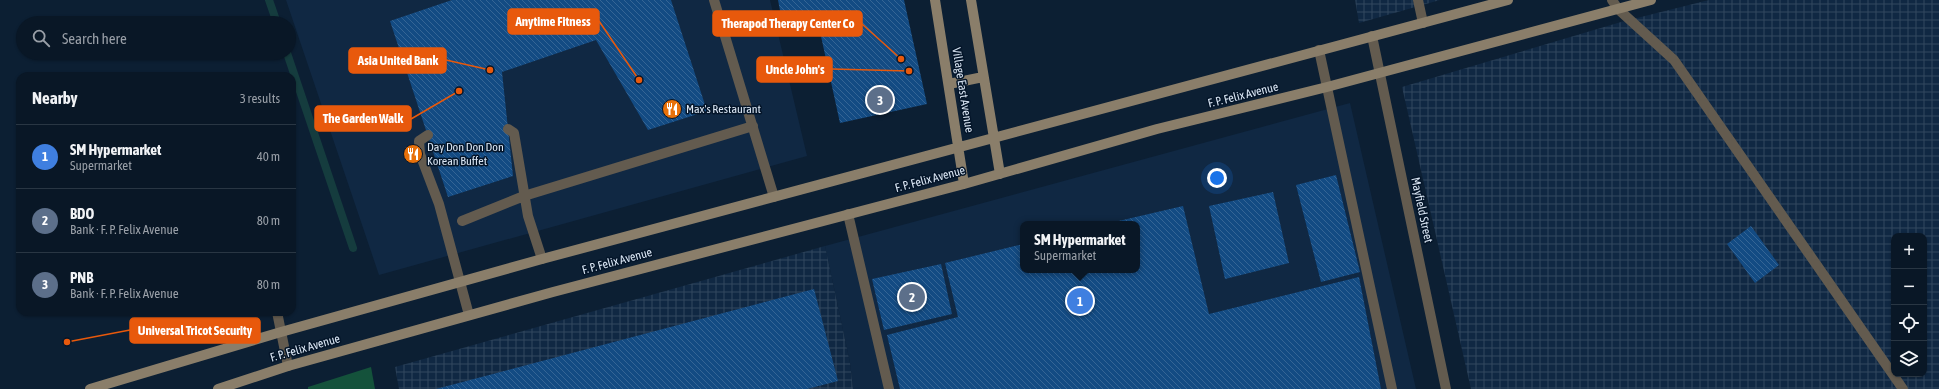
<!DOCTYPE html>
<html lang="en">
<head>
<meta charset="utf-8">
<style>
	:root { --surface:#091726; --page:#12202e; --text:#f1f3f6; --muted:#999fa7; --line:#293643; --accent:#2563eb }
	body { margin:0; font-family:"Asap Condensed",sans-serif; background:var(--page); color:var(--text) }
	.controls { position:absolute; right:12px; bottom:12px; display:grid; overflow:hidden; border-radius:8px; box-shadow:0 1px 3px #0004 }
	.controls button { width:36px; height:36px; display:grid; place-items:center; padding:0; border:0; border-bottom:1px solid var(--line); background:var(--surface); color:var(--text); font:20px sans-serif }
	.you { position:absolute; left:1217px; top:178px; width:14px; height:14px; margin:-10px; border:3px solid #fff; border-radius:50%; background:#1a73e8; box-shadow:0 0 0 6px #1a73e833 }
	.badge { display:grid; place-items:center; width:26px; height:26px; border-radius:50%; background:var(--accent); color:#fff; font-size:13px; font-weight:700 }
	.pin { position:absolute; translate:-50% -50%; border:2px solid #fff; box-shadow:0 1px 4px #0006 }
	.popup { position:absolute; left:1020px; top:221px; width:120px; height:52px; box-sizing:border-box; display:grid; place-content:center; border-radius:8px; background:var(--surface); filter:drop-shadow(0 1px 3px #0005); font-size:13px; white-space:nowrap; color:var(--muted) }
	.popup b { font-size:15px; color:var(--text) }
	.popup::after { content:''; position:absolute; left:50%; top:100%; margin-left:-8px; border:8px solid transparent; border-top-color:var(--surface) }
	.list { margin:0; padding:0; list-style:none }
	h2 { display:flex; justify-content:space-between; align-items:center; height:52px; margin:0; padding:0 16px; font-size:17px }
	h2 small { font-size:13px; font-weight:400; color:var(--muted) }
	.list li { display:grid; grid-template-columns:26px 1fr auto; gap:12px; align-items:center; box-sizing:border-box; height:64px; padding:0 16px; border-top:1px solid var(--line) }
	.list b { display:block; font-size:15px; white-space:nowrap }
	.list p { margin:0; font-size:13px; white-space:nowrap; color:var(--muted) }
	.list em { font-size:13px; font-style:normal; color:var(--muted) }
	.icon { flex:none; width:22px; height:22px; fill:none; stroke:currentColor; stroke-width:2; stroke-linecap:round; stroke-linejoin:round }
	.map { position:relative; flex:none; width:1939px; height:389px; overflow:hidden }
	.search { position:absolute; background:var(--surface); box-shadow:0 1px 3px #0004; left:16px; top:16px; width:280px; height:44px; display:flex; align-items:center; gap:10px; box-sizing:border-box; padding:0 14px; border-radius:22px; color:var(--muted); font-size:15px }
	.panel { position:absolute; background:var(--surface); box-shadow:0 1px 3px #0004; left:16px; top:72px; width:280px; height:244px; border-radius:12px }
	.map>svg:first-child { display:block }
	.built { fill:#102843; fill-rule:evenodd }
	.industrial { fill:url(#industrial-grid); fill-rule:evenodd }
	.green { fill:#14523b }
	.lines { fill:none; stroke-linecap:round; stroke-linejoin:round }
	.stream { stroke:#153c3e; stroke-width:8 }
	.building { fill:url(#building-back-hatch) }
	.lane { stroke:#635b4f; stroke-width:10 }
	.secondary { stroke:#8a7e6a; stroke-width:10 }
	.labels { text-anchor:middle; stroke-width:3; stroke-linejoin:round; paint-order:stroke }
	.street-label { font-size:12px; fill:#dae6f4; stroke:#041529 }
	.poi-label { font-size:12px; fill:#dae6f4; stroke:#041529; text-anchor:start }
	.leader { fill:none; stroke:#e8590c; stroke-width:1.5 }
	.callout-dot { fill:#e8590c; stroke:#041529; stroke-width:1.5 }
	.callout { fill:#e8590c; stroke:#e8590c; stroke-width:1.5 }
	.callout-label { font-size:13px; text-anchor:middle; font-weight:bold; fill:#fff }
</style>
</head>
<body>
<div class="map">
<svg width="1939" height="389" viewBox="0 0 1939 389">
	<defs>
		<pattern id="industrial-grid" width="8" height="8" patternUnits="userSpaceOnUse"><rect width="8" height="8" fill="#102843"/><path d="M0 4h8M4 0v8" fill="none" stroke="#32475f"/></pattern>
		<pattern id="building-back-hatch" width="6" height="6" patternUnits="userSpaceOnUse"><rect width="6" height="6" fill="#134b83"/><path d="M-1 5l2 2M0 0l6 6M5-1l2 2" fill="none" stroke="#356595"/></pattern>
	</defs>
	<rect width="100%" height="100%" fill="#0c1f33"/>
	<!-- built -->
	<path class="built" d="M286,0H770L807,156L379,275Z
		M1350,103L1416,389H853L850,363L825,246ZM1023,224H1137V270H1023Z"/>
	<!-- industrial -->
	<path class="industrial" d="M1355,0H1440L1359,23Z
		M1709,0H1939V389H1471L1402,87L1621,22ZM1894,236H1924V374H1894Z
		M825,246L850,363L853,389H399L395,367Z"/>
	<!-- green -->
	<path class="green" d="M371,367L375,389H308V387Z"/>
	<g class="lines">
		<!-- stream -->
		<path class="stream" d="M269,0L277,23
			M287,53L353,248"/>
	</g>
	<!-- building -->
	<path class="building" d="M452,0H671L707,111L648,130L596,40L502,72L513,176L448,197L390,21Z
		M778,0H904L927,104L840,123L817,18L783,26Z
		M1336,175L1360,272L1321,282L1296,185Z
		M1273,192L1289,263L1225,279L1209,206Z
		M1183,206L1209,314L1359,277L1381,389H900L887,335L958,317L945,263L1023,244V270H1137V224L1110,223Z
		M1751,226L1779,265L1755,283L1727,244Z
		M941,264L952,314L884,330L872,279Z
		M814,289L838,381L807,389H436Z"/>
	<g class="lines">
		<!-- lane -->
		<path class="lane" d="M714,0L774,197
			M1418,0L1423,23
			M1612,0L1618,9L1674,60L1903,389
			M1372,36L1446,389
			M1319,50L1392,389
			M508,129L514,133L528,216L542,259
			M428,135L419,141L420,154L439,204L469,315
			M848,214L889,389
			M462,221L524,196L753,126
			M277,312L288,366"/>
		<!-- secondary -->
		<path class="secondary" d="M935,0L964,184
			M971,0L1000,174
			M949,84L983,77
			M90,389L281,332L542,259L1508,0
			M218,389L288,366L553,292L964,184L1157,129L1327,87L1651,0"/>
	</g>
	<!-- icons -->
	<defs>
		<g id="restaurant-disc" transform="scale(1)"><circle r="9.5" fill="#e8710a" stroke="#041529"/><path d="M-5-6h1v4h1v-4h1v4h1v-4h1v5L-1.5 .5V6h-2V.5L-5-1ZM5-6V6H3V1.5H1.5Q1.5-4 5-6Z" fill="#fff"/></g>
	</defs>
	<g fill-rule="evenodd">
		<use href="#restaurant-disc" x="672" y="109"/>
		<use href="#restaurant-disc" x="413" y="154"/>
	</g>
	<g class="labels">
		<!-- street labels -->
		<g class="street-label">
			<text transform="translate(963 90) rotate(81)" y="4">Village East Avenue</text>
			<text transform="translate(1243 95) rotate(-14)" y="4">F. P. Felix Avenue</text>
			<text transform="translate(930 179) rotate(-15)" y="4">F. P. Felix Avenue</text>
			<text transform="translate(1422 210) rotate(78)" y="4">Mayfield Street</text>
			<text transform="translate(617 261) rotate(-15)" y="4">F. P. Felix Avenue</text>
			<text transform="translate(305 348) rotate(-16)" y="4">F. P. Felix Avenue</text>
		</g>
		<!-- poi labels -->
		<g class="poi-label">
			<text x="686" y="113">Max's Restaurant</text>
			<text x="427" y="151">Day Don Don Don<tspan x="427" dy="14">Korean Buffet</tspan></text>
		</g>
	</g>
	<!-- callouts -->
	<path class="leader" d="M639 80L599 21M901 59L862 24M490 70L446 60M909 71L832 69M459 91L411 119M67 342L130 330"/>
	<g class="callout-dot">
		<circle cx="639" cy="80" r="4"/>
		<circle cx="901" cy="59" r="4"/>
		<circle cx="490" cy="70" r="4"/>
		<circle cx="909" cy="71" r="4"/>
		<circle cx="459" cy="91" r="4"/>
		<circle cx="67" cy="342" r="4"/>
	</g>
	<g class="callout">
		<rect x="508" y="9" width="91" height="25" rx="4"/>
		<rect x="713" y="11" width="149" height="25" rx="4"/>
		<rect x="349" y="48" width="97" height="25" rx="4"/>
		<rect x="757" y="57" width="75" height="25" rx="4"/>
		<rect x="315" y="106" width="96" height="25" rx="4"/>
		<rect x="130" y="318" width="130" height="25" rx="4"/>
	</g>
	<g class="callout-label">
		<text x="553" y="26">Anytime Fitness</text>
		<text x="788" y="28">Therapod Therapy Center Co</text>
		<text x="398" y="65">Asia United Bank</text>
		<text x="795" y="74">Uncle John's</text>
		<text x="363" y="123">The Garden Walk</text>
		<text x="195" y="335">Universal Tricot Security</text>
	</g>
</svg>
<div class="controls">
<button>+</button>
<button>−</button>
<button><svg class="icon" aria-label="locate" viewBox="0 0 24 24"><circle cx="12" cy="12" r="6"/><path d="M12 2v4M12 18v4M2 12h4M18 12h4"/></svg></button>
<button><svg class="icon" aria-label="layers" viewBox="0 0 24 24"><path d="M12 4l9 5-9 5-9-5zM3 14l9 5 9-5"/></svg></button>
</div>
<div class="you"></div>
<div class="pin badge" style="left:1080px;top:301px;background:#3f7fe0">1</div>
<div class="popup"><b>SM Hypermarket</b>Supermarket</div>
<div class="pin badge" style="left:912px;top:297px;background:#5c6f8a">2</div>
<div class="pin badge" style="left:880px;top:100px;background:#5c6f8a">3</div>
<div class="search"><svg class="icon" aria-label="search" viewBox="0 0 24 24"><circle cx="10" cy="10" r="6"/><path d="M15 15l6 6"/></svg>Search here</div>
<section class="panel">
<h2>Nearby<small>3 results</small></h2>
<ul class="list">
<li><span class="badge" style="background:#3f7fe0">1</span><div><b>SM Hypermarket</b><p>Supermarket</p></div><em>40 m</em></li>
<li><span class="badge" style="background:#5c6f8a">2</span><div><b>BDO</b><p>Bank · F. P. Felix Avenue</p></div><em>80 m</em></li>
<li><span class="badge" style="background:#5c6f8a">3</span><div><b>PNB</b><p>Bank · F. P. Felix Avenue</p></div><em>80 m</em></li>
</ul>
</section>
</div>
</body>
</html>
